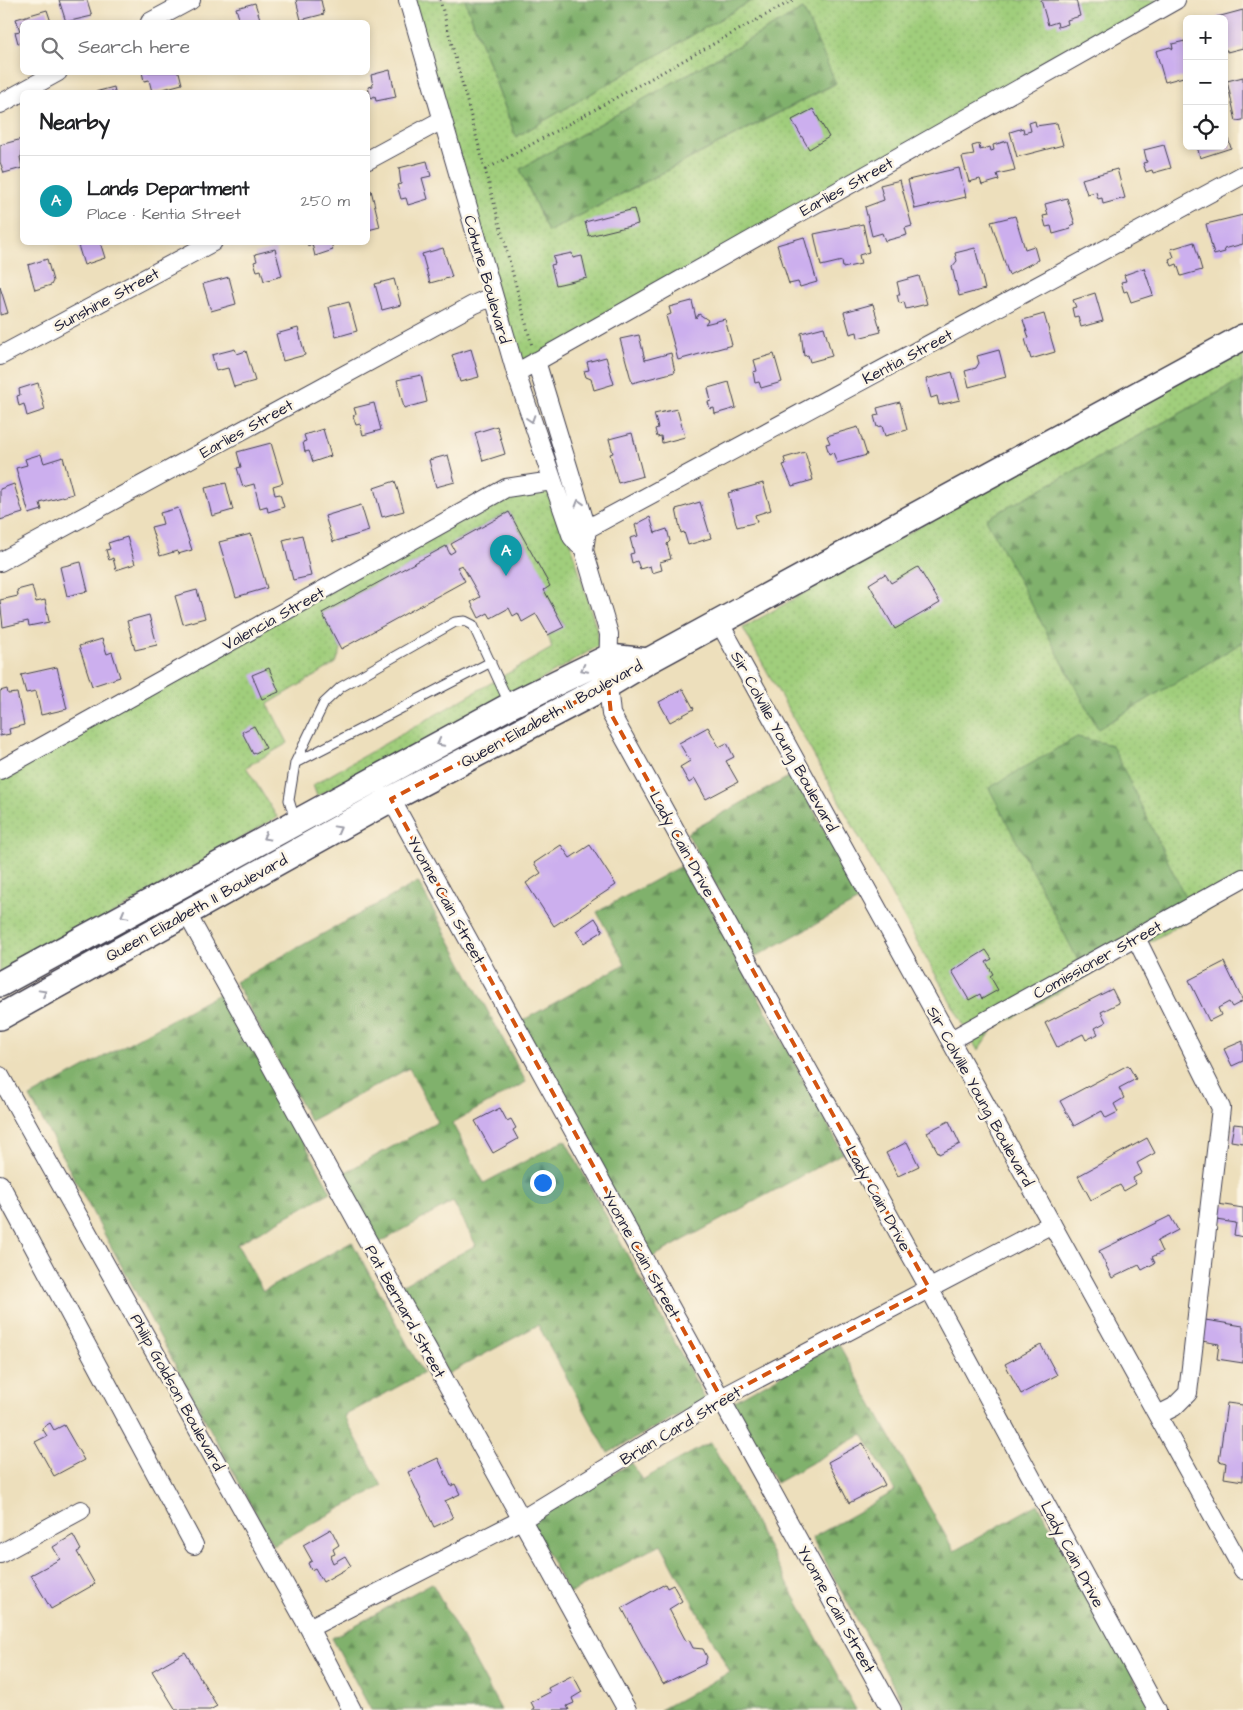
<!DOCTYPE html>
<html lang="en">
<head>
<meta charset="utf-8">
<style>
	:root { --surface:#fff; --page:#f6f6f6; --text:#202124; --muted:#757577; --line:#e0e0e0; --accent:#0f766e }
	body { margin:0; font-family:"Architects Daughter",sans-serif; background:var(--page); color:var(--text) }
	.controls { position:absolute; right:15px; top:15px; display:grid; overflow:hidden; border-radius:8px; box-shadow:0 2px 8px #0003 }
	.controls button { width:45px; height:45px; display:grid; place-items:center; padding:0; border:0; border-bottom:1px solid var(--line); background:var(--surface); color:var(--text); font:25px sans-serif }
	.you { position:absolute; left:542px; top:1182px; width:18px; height:18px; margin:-12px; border:4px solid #fff; border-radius:50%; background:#1a73e8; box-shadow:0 0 0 8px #1a73e833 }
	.badge { display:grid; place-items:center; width:32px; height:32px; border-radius:50%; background:var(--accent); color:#fff; font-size:16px; font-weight:700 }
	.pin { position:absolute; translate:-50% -41px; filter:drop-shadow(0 1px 2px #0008) }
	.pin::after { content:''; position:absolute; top:26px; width:18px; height:15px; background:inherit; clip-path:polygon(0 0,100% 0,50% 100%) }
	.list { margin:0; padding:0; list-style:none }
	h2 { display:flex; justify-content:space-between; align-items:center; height:65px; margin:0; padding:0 20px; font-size:21px }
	h2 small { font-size:16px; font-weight:400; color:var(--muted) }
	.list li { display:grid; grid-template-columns:32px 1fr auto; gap:15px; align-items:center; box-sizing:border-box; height:90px; padding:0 20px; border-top:1px solid var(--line) }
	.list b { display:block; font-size:19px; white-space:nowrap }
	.list p { margin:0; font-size:16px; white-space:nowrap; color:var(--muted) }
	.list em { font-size:16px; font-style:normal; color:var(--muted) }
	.icon { flex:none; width:28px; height:28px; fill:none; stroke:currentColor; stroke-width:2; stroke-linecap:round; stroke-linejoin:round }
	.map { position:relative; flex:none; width:1243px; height:1710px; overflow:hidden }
	.search { position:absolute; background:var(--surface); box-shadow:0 2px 8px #0003; left:20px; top:20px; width:350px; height:55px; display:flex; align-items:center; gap:12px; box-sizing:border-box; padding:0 18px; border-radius:8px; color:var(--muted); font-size:19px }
	.panel { position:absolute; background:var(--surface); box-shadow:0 2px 8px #0003; left:20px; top:90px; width:350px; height:155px; border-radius:8px }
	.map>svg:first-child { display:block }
	.grass { fill:url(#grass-dots); stroke:#61785c; fill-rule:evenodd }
	.forest { fill:url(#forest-firs); stroke:#516a54 }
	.building { fill:#ccafee }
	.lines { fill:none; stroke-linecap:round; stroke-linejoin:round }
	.lane-casing { stroke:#403e4e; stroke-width:11 }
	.street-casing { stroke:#403e4e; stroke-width:20 }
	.secondary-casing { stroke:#403e4e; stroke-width:28 }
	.path { stroke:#403e4e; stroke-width:3; stroke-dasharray:1 4; stroke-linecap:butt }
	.lane { stroke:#fff; stroke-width:9 }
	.street { stroke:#fff; stroke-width:18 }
	.secondary { stroke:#fff; stroke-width:25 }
	.oneway { stroke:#9c9ca7 }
	.marked { fill:none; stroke:#d45411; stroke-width:4; stroke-dasharray:10 6; stroke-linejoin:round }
	.labels { text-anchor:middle; stroke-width:5; stroke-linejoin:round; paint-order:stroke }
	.street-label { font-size:16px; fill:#22223b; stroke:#fcf5e5 }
</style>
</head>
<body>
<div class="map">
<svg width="1243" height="1710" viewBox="0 0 1243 1710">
	<defs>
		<pattern id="grass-dots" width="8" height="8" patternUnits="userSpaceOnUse" patternTransform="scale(1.25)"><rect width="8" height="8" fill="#a0ce7c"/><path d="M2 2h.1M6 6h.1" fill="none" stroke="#8ab16c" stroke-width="1.8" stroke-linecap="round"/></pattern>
		<pattern id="forest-firs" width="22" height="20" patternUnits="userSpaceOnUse" patternTransform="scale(1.25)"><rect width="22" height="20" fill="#80b16c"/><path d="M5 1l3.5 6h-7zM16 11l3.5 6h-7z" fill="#68905a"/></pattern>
	</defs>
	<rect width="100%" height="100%" fill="#fcf5e5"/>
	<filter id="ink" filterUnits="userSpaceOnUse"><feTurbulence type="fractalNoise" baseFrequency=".02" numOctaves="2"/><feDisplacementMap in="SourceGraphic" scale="10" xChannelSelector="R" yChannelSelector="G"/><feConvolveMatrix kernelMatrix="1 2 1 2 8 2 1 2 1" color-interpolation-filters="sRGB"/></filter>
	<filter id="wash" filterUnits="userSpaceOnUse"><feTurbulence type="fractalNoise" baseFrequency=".0096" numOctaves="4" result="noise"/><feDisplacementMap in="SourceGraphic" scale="20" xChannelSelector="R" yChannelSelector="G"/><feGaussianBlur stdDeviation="1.12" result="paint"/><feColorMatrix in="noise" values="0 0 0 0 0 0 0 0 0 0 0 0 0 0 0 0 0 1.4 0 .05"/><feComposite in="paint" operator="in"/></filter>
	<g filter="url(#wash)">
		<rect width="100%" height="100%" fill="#eddfbc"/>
		<!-- grass -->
		<path class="grass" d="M409,0H465L516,137L753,0H1176L516,373ZM803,9L835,84L548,232L520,169Z
			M1243,341V379L987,519L1098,728L1243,642V890L993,1029L978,1051L743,628Z
			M552,481L597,631L598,646L512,697L317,796L313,785L552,648L548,635L564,626L544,590L549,586L509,512L322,613L341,649L336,663L268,704L288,743L246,767L277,817L0,981V770L506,488Z"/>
		<!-- forest -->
		<path class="forest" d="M465,0H753L516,137Z
			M803,9L836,83L548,232L520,169Z
			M1243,379V642L1098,729L986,519Z
			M1077,737L1112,745L1189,905L1082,968L989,788Z
			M794,774L862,899L755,957L687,833Z
			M686,863L843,1153L649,1259L520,1022L625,964L597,912Z
			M418,882L526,1082L452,1123L484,1183L565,1140L706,1400L608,1453L538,1325L448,1374L401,1286L476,1245L453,1202L379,1243L342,1174L438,1122L409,1068L310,1121L235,982Z
			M222,992L331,1192L237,1244L263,1291L352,1242L423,1373L344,1416L382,1486L273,1545L30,1097Z
			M838,1343L954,1551L1038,1504L1152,1710H907L812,1538L895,1491L863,1434L776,1483L731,1403Z
			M711,1442L856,1710H660L730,1672L661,1544L569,1594L529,1519L632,1463L642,1480Z
			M432,1583L501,1710H371L332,1638Z"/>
		<g id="blocks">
			<!-- building -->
			<path class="building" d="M59,0H87L92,16L66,22Z
				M296,0H321L324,14L301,20Z
				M1041,0H1076L1080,16L1067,20L1068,24L1058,27L1057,22L1048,25Z
				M255,3L261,22H240L236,8Z
				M47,10L51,22H22V42L18,43L15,32L20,31L16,19Z
				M1243,10V48L1227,52V50H1224V19H1218L1217,17Z
				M1185,41L1187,76L1165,82L1156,51L1170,47L1173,49L1172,44Z
				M390,70L396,97L376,101L375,96L371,98L368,87L373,86L371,75Z
				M142,72H179L182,84L152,92L149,80L144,81Z
				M1243,77V120L1236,121L1227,81Z
				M114,87L115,92H95Z
				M813,109L829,137L809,149L792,120Z
				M1035,121L1036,126L1057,123L1063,145L1017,157L1010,132L1023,128L1024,133L1031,131L1029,123Z
				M1225,129L1231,148L1200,158L1197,146H1224Z
				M22,139V156L20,157L22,168L4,173L0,162V145Z
				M1007,141L1015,170L997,174L999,180L982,185L980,179L969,182L962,157L974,155L972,146L979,144L980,150L990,147L991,151L994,150L993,145Z
				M1164,145L1171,168L1153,173L1152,170L1146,172L1143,163L1147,162L1144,150Z
				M427,161L431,176L422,178L428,199L408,205L406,198L401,199L397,185L401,184L399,168Z
				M959,168L966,197L915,209L908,180Z
				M1117,169L1125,198L1103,204L1102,198L1098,199L1096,192L1087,194L1082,179Z
				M900,180L912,226L905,228L907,235L885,241L882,233L872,236L865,207L884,200L880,185Z
				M371,190L380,227L368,230V191Z
				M1067,198L1075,224L1070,226L1071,229L1053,234L1051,226L1046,227L1043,216L1048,215L1045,204Z
				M634,209L638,224L589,236L585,222Z
				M1243,215V244L1224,249L1225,252L1214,255L1206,224Z
				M1015,216L1025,249L1034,246L1038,260L1009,275L991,222Z
				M863,224L869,252L859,255L861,264L843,268L842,261L821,266L814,234Z
				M804,237L817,282L800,287L798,282L789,284L777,245Z
				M77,242H100L105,258L84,265Z
				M307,242H331L333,250L315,256L312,244L308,246Z
				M1194,242L1202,270L1181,276L1177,264L1172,266L1169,259L1174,257L1171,249Z
				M443,248L452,277L430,283L422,254Z
				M975,248L985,289L959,296L952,267L957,261L955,253Z
				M275,249L282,276L264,281L261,270L257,271L254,262L257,261L255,254Z
				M572,253L573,258L582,256L587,278L556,285L551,265L555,264L553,257Z
				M47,259L53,281L51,285L35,290L28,265Z
				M1144,268L1153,295L1131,302L1127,291L1124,292L1121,282L1126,281L1124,275Z
				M919,276L927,304L906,309L904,302L899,303L897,295H900L897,282Z
				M229,277L236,304L211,311L203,284Z
				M394,279L401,305L382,310L375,284Z
				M0,287L8,313L0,315Z
				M1095,293L1103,321L1081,327L1078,316L1074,317L1072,308L1076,307L1073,300Z
				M692,301L696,318L699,314L708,320L705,324L725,319L732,345L678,360L666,316L671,314L669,307Z
				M349,302L357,331L336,337L329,307Z
				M873,304L881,332L858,338L857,332L850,334L844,312Z
				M1044,314L1055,352L1031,359L1025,339L1029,338L1023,320Z
				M824,327L832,356L810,362L808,355L804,356L801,333Z
				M298,328L305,355L283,361L276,334Z
				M639,335L645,360L671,353L675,372L632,383L620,339Z
				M235,349L237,354L246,351L255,381L234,387L228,368L216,371L212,355Z
				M471,349L479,377L460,382L452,355Z
				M999,350L1006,377L969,387L965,371L976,368L979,363L977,356Z
				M774,354L782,382L761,388L759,382L755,383L753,372L757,371L754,360Z
				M606,357L614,384L594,390L591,379L586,377L584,371L589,370L587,362Z
				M952,372L960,400L939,405L937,396L931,398L926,379Z
				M421,375L427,402L404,408L397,380Z
				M729,382L736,408L715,414L714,408L710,409L708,402L711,401L708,388Z
				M38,383L45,410L27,416L24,404L19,406L17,396L20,395L19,389Z
				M900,402L907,430L885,436L882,426L877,427L874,416L879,415L877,408Z
				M374,403L381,430L363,435L360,424L356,425L353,416L356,414L354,408Z
				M677,409L685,437L662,443L661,436L657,437L655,429L658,428L654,414Z
				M497,426L505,454L483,461L475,433Z
				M858,427L867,455L837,463L833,452L829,454L826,444L830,443L827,436Z
				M323,429L331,456L313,462L309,451L305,452L303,442L306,441L304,435Z
				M632,433L643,476L618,483L610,454L613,453L609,439Z
				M271,443L283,483L273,486L275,495L280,494L284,507L268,512L267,506L260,508L254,484L243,487L237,468L241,467L237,452Z
				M805,452L813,480L792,486L783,465L786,464L784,458Z
				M41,454L44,463L63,457L73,494L40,503L42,510L29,514L16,468L27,465L25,459Z
				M448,455L455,482L436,487L429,460Z
				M395,481L404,511L382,517L374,488Z
				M226,483L233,510L212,516L205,488Z
				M763,483L771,510L755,515L757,522L737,527L728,493Z
				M14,484L23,513L0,520V489Z
				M700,502L711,538L688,545L684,532L681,533L676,509Z
				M361,505L369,531L333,542L325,516Z
				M178,508L192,550L178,554L177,551L160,556L151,527L163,524L160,513Z
				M509,512L550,586L544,590L564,627L548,635L536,614L522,622L518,613L513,616L509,608L491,618L488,613L479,618L471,602L480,597L462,565L457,567L465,581L341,649L322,613L446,546L450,554L455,551L451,544Z
				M650,517L655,533L667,529L670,541L667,544L671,559L660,562L662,570L652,573L650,566L640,569L637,561L632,563L630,554L634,553L630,538L638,536L635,525Z
				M251,534L267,588L236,597L219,542Z
				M302,535L311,576L293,580L283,540Z
				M127,537L135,564L116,570L113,558L109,560L106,550L110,549L108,543Z
				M81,562L88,591L67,596L60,567Z
				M918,567L940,603L895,629L869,584L885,574L891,583Z
				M32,586L36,602L45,600L49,622L29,626L28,621L3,627L0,600L18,596L17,590Z
				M197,590L205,618L183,624L175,596Z
				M149,615L157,645L135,650L127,621Z
				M102,639L107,654L112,652L120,677L92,686L79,646Z
				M57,667L67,709L41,715L36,691L26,693L21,675Z
				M269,668L279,692L262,699L252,675Z
				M7,689L8,694L17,693L24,725L9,729L10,734L0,736V691Z
				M683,689L694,709L670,722L659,702Z
				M254,726L266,748L253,754L242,732Z
				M708,727L719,747L727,743L734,757L726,761L738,782L706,799L695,779L689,783L680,767L690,761L679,743Z
				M561,845L570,858L590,845L616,885L554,926L526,883L541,873L534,863Z
				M595,918L603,931L584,943L576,931Z
				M986,950L992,959L986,962L993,974L990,976L998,990L982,999L980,994L969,1000L952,971Z
				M1224,962L1243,1001L1232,1007L1229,1002L1218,1008L1221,1015L1209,1021L1189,980Z
				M1112,989L1119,1003L1101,1012L1106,1022L1095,1028L1098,1034L1086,1040L1083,1034L1057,1047L1045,1023Z
				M1243,1041V1061L1232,1066L1224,1049Z
				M1128,1065L1136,1079L1119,1088L1124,1098L1114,1104L1118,1112L1106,1118L1102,1111L1074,1126L1060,1101Z
				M500,1108L507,1121L511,1119L516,1128L513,1130L518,1139L493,1153L475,1121Z
				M949,1121L960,1144L939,1154L927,1132Z
				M1234,1124L1243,1125V1143L1231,1141Z
				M1147,1138L1155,1153L1137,1163L1142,1173L1133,1178L1136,1184L1124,1191L1120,1185L1091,1200L1078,1176Z
				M907,1142L919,1166L898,1176L886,1153Z
				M1218,1204L1243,1208V1237L1234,1235L1236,1223L1216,1220Z
				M1170,1216L1178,1230L1157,1241L1162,1252L1152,1257L1155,1263L1142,1270L1139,1265L1112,1278L1099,1251Z
				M1199,1319L1243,1326V1363L1217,1359L1219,1344L1196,1340Z
				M1041,1345L1057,1375L1021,1394L1005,1364Z
				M1227,1403L1243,1405V1481L1224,1478L1226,1463L1219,1461Z
				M50,1423L54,1430L64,1425L84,1460L54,1476L35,1442L47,1436L42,1428Z
				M863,1443L885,1485L849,1503L828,1462Z
				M438,1458L451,1486L455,1484L460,1494L445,1501L453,1518L434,1527L408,1472Z
				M331,1529L339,1545L333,1549L335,1554L330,1556L333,1563L345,1556L351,1566L323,1582L315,1568L311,1570L308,1563L312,1561L303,1545Z
				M73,1535L81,1550L77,1552L95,1584L51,1609L31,1575L60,1559L53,1547Z
				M665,1584L667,1588L673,1585L682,1601L669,1609L686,1641L689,1640L693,1648L703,1649L707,1657L705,1664L663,1684L622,1608Z
				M185,1652L217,1706L210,1710H176L152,1671Z
				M573,1675L582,1692L572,1698L574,1703L567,1706L569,1710H531L534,1708L531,1702L550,1692L548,1688Z"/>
		</g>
	</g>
	<g filter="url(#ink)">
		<use href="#blocks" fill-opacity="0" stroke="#403e4e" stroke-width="1"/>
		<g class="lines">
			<!-- lane casing -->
			<g class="lane-casing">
				<path id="lane" d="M295,763L491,662
					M295,820L289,800L295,763L324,703L341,687L455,622L465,621L473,625L509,703"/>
			</g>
			<!-- street casing -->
			<g class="street-casing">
				<path id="street" d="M408,0L516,373L572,537L579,545
					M150,22L191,0
					M0,104L58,72
					M368,160L442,120
					M0,356L213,242
					M536,361L587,529L584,550L609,634L608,685L611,714L929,1288L1157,1710
					M516,373L1176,0
					M572,537L1243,175
					M0,562L473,305L493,296
					M719,622L1243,1570
					M0,770L506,488L552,481
					M391,799L892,1710
					M186,912L627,1710
					M1136,938L1221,1108L1188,1393L1174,1407L1158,1415
					M951,1040L1243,878
					M0,1076L309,1628L352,1710
					M0,1184L194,1545
					M0,1554L81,1510
					M309,1628L521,1520L721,1398L1052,1224"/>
			</g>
			<!-- secondary casing -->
			<g class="secondary-casing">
				<path id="secondary" d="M0,984L511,705L609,657L648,661
					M0,1017L391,799L608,685L648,661L1243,337"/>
			</g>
			<!-- path -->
			<path class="path" d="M440,0L532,346
				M485,170L793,0"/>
			<!-- lane -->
			<use href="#lane" class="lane"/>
			<!-- street -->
			<use href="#street" class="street"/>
			<!-- secondary -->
			<use href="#secondary" class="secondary"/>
		</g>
		<!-- one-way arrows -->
		<defs><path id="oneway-chevron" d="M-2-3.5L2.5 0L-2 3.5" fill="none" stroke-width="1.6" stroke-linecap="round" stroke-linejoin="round" transform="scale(1.25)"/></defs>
		<g class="oneway">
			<use href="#oneway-chevron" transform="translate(531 419) rotate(72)"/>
			<use href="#oneway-chevron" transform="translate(579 503) rotate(-107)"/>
			<use href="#oneway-chevron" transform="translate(584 669) rotate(154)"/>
			<use href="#oneway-chevron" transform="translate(440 743) rotate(152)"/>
			<use href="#oneway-chevron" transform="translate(338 829) rotate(-29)"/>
			<use href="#oneway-chevron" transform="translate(266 837) rotate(151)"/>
			<use href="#oneway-chevron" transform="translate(124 915) rotate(151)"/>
			<use href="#oneway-chevron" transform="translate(43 993) rotate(-29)"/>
		</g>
	</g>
	<!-- marked area -->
	<path class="marked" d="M608,685L611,714L929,1288L721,1398L391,799Z"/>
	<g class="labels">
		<!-- street labels -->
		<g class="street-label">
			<text transform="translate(846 186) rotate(-29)" y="6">Earlies Street</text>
			<text transform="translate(488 279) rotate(74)" y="6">Cohune Boulevard</text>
			<text transform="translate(106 299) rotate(-28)" y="6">Sunshine Street</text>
			<text transform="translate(907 356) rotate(-28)" y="6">Kentia Street</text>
			<text transform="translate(246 428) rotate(-29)" y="6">Earlies Street</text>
			<text transform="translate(273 618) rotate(-29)" y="6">Valencia Street</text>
			<text transform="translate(551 713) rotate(-29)" y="6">Queen Elizabeth II Boulevard</text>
			<text transform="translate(785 741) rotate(61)" y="6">Sir Colville Young Boulevard</text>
			<text transform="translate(683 844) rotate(61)" y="6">Lady Cain Drive</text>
			<text transform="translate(447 900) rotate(61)" y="6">Yvonne Cain Street</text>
			<text transform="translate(196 907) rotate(-29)" y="6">Queen Elizabeth II Boulevard</text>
			<text transform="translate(1097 959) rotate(-29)" y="6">Comissioner Street</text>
			<text transform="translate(981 1096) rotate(61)" y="6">Sir Colville Young Boulevard</text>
			<text transform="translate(879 1198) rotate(61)" y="6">Lady Cain Drive</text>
			<text transform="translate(642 1254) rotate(61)" y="6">Yvonne Cain Street</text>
			<text transform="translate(406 1311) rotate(61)" y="6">Pat Bernard Street</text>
			<text transform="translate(178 1392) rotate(61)" y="6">Philip Goldson Boulevard</text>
			<text transform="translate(680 1425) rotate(-31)" y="6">Brian Card Street</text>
			<text transform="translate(1073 1554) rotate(62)" y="6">Lady Cain Drive</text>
			<text transform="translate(837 1609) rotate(61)" y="6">Yvonne Cain Street</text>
		</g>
	</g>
</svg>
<div class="controls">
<button>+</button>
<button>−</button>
<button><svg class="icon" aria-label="locate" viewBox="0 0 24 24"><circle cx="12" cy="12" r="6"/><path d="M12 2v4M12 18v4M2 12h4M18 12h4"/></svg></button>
</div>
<div class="you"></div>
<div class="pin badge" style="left:506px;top:576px;background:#0f9aa8">A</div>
<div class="search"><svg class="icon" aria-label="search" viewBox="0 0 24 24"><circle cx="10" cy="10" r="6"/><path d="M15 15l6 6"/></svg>Search here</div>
<section class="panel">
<h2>Nearby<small></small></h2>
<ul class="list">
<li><span class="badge" style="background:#0f9aa8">A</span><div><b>Lands Department</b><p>Place · Kentia Street</p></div><em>250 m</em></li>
</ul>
</section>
</div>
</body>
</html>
